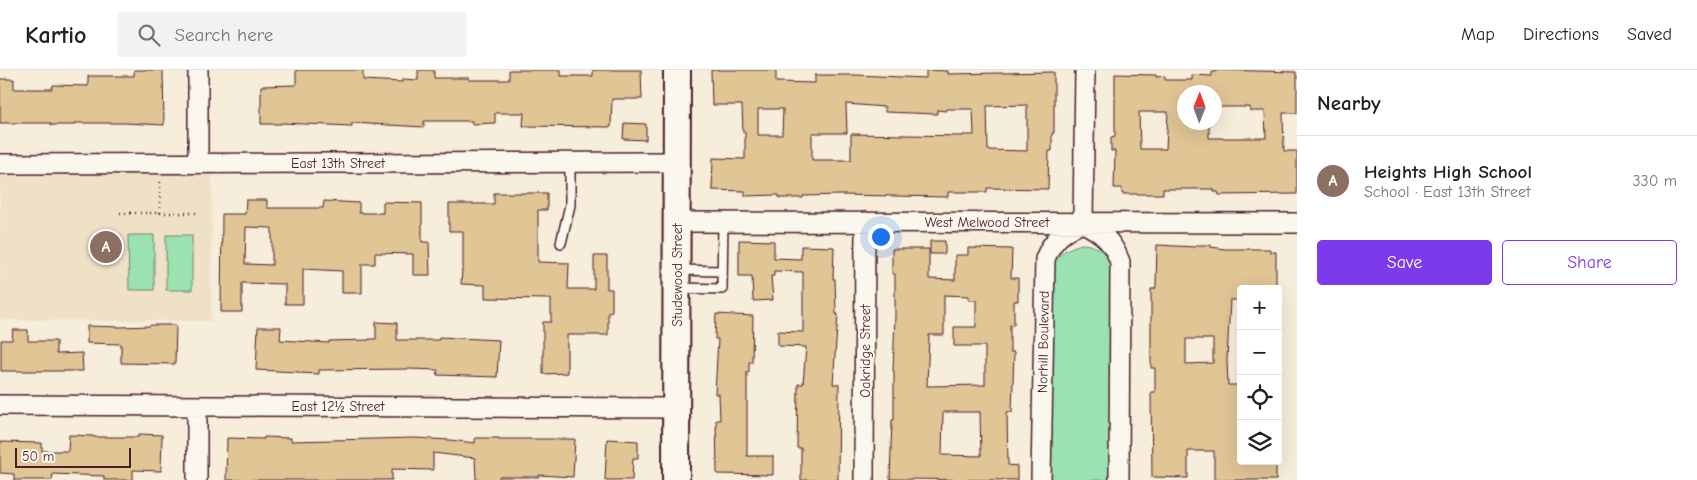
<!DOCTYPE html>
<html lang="en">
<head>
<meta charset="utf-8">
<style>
	:root { --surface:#fff; --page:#f2f2f2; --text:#202124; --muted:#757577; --line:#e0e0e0; --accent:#7c3aed }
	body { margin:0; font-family:"Comic Neue",sans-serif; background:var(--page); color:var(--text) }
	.controls { position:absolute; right:15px; bottom:15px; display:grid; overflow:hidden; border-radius:5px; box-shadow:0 5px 20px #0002 }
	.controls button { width:45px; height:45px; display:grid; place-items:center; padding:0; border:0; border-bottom:1px solid var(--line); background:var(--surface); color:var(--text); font:25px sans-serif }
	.compass { position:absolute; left:1177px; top:15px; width:45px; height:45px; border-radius:50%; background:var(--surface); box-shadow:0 5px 20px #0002; rotate:1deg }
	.scale { position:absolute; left:15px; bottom:12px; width:116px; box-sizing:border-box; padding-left:5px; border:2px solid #4a1f2b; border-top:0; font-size:14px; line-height:18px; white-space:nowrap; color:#4a1f2b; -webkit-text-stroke:4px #fbf7ec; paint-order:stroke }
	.you { position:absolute; left:880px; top:166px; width:18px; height:18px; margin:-12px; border:4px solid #fff; border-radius:50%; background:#1a73e8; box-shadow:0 0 0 8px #1a73e833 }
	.badge { display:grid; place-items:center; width:32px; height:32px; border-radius:50%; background:var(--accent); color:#fff; font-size:16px; font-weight:700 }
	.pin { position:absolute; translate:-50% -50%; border:2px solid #fff; box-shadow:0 1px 5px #0006 }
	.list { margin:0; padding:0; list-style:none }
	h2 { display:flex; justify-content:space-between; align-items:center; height:65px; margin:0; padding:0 20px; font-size:21px }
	h2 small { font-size:16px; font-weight:400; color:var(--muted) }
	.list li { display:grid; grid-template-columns:32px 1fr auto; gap:15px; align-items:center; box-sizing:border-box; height:90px; padding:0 20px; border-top:1px solid var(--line) }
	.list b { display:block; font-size:19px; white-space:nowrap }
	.list p { margin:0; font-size:16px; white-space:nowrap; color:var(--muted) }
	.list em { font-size:16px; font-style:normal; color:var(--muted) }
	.actions { display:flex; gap:10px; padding:15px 20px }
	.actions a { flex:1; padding:11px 0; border:1px solid var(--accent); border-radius:5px; text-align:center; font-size:18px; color:var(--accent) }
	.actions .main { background:var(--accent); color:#fff }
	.icon { flex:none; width:28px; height:28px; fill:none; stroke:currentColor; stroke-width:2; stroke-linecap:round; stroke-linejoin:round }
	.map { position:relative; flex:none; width:1297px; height:410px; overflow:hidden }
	header { display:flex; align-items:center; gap:30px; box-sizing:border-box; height:70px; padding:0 25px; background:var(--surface); border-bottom:1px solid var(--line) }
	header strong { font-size:24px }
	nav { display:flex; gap:28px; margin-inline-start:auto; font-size:18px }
	.search { width:350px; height:45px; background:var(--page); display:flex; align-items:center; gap:12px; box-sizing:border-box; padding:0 18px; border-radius:5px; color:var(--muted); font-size:19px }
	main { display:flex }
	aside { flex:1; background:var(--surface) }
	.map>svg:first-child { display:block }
	.built { fill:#efe1c6 }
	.green { fill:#9ae3b1; stroke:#72816e }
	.building { fill:#e0c595; stroke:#4a1f2b; fill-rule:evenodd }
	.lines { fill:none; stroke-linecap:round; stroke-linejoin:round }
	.lane-casing { stroke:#4a1f2b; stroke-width:12 }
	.street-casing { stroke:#4a1f2b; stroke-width:22 }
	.secondary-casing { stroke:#4a1f2b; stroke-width:30 }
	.path { stroke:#4a1f2b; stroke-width:2.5; stroke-dasharray:1 4; stroke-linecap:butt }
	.lane { stroke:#fbf7ec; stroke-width:9 }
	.street { stroke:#fbf7ec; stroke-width:19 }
	.secondary { stroke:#fbf7ec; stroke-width:26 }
	.labels { text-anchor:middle; stroke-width:4; stroke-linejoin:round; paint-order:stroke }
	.street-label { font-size:14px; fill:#4a1f2b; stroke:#fbf7ec }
</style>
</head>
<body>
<header>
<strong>Kartio</strong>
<div class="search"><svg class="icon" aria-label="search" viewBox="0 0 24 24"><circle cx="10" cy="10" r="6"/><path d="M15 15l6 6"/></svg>Search here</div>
<nav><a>Map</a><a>Directions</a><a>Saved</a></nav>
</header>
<main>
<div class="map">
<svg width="1297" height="410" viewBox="0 0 1297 410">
	<rect width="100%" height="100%" fill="#f6eddb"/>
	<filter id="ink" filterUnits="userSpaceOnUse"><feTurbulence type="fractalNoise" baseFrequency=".02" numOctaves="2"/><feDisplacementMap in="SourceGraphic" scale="10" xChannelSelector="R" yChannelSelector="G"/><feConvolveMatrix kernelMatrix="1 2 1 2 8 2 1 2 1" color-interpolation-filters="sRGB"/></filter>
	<g filter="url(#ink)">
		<!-- built -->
		<path class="built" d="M0,104H212L211,251L0,250Z"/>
		<!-- green -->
		<path class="green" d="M128,165H154V220H129Z
			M166,165H192V220H166Z
			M1082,174C1099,175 1108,184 1113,200V410H1051L1052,202C1054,186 1066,178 1082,174Z"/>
		<!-- building -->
		<path class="building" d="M134,0H163L164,55L125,53H74V55H51V53H0V9H14V19H52L53,15L88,16V6H134Z
			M296,0H363V10L402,12V9L418,10V0H434V8H469V10H509V0H561V6H593V0H641L642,29H612L611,57L523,56L524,43H495V53L472,54V51H424V57L352,53V56L281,53V54H261V16L296,15Z
			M711,0H776V12L815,13V5H855L926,8V0L948,1V4L1054,2V63H1052V81H1049L1048,119L987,118V122H948V127L841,125L803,126V128H779V125L745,126V121L712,120L713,88L745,89V62H743L742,35H712ZM846,34L885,37V42L937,44V40L946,41V39H973L974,65H963V66L851,64V90H812V63H847ZM1027,35V81L988,80L987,36ZM758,39H783L782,65H758Z
			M1216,0L1296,2V6H1297V43H1283L1284,81H1297V124L1219,125L1218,122H1214V119H1163V124H1122V118H1114L1115,81H1111V67L1115,66V4L1156,5V7L1165,6V10H1192V5L1212,6V2H1216ZM1184,22H1214V37H1250V41H1265L1266,68H1209V52H1184ZM1139,42H1168L1166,79H1140Z
			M624,53L646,54V70L623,69Z
			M494,123H547V140H538V192L569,193L568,219H594V186H607V219H612V241L608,242V265H567V303L543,304V252H551V229L485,228V215L461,214L462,199H463V161H449V134H494Z
			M246,130H267V138H323L324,131L359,133V143H383V132L422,133V172H429L430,205H413V184L375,183V194H362V223H342V201L303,199V234H285V214L242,213V242H221L222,144H245ZM246,157L272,158V195L245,194Z
			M739,170L774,171V188L801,189V176L834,177L833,209H835L836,244H838L833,314H839L838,410H801V378H797L798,314H803L806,277L778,276V261L803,262V202L774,201V206H771L773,230L753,231L752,206H739Z
			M930,171H945V184H930Z
			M1157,175L1195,177V175H1211V177L1225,179H1270V182H1276V219H1241V230H1230L1227,290L1228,315H1241V391H1271V394H1276V410H1214V381H1188V408L1152,407L1151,322H1155V298H1151V219H1155L1156,216ZM1186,269H1213V293L1186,294Z
			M968,178L1012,179L1011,208H1018V231H1014V255H1010V282H1014L1012,342H1007L1008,395L1017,396V410L890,409L892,350H894V301H893L895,246V204H892V179H929V209L955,210V185H968ZM944,225L969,226V230H976V257H954V276H985V315L927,316L929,265H944ZM943,342H980L981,386L942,385Z
			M716,244L753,246L752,292H749V302H747V386H773V405L717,404L716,350H720L719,324H715L718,269H715Z
			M376,252L397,253V270H439V267L499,270L497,307L437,305L438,300L409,299L319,300V304L299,303V302L256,300L258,257H281L280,270L329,273V271L369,270V269H376Z
			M151,255H176L175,294L121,293V274L87,273V256L121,257L150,256Z
			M13,260H28V271H56V284L82,283L83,301H1V270H12Z
			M139,364L162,365L161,401L133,400V410H104V406L53,404L52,410H14V404L0,403V372L42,373V381H68L69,365L93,366V367H139Z
			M264,367L291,368V371L414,368L450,370L475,373V368H499V369H575L573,407L539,405V407H499V410H476L475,388L433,383V400L392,399V410H226L227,368L264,369Z
			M607,369L638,371V388H633L632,410H605Z"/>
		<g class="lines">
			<!-- lane casing -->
			<g class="lane-casing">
				<path id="lane" d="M561,173L570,135V92
					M677,200L722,201
					M679,218L722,219L723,152"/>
			</g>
			<!-- street casing -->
			<g class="street-casing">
				<path id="street" d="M198,93V0
					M0,94L677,92
					M677,152L1297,153
					M1083,152L1085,0
					M1083,153C1102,162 1113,172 1120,192L1119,410
					M0,335L676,338
					M197,410V336
					M864,410L865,152
					M1041,410L1045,189C1052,170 1063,161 1082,153"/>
			</g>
			<!-- secondary casing -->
			<g class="secondary-casing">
				<path id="secondary" d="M676,410L677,0"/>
			</g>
			<!-- path -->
			<path class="path" d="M120,143H200
				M160,143V110"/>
			<!-- lane -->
			<use href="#lane" class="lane"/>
			<!-- street -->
			<use href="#street" class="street"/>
			<!-- secondary -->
			<use href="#secondary" class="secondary"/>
		</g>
	</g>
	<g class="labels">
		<!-- street labels -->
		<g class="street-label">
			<text x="338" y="98">East 13th Street</text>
			<text x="987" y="157">West Melwood Street</text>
			<text transform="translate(677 205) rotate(-90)" y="5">Studewood Street</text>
			<text transform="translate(1043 272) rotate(-89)" y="5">Norhill Boulevard</text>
			<text transform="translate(865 281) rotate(-90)" y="5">Oakridge Street</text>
			<text x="338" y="341">East 12½ Street</text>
		</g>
	</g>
</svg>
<div class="controls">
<button>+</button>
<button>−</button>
<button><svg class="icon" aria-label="locate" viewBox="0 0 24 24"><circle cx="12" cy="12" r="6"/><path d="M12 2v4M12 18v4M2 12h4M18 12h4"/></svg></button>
<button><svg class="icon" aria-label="layers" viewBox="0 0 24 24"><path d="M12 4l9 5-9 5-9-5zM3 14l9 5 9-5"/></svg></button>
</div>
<svg class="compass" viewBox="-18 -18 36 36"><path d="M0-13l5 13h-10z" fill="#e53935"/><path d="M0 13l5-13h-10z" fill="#757577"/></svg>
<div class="scale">50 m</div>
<div class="you"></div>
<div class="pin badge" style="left:106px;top:177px;background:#8d6e63">A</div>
</div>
<aside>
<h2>Nearby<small></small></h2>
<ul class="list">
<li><span class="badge" style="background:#8d6e63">A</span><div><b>Heights High School</b><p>School · East 13th Street</p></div><em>330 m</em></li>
</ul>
<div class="actions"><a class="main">Save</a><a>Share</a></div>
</aside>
</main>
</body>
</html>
